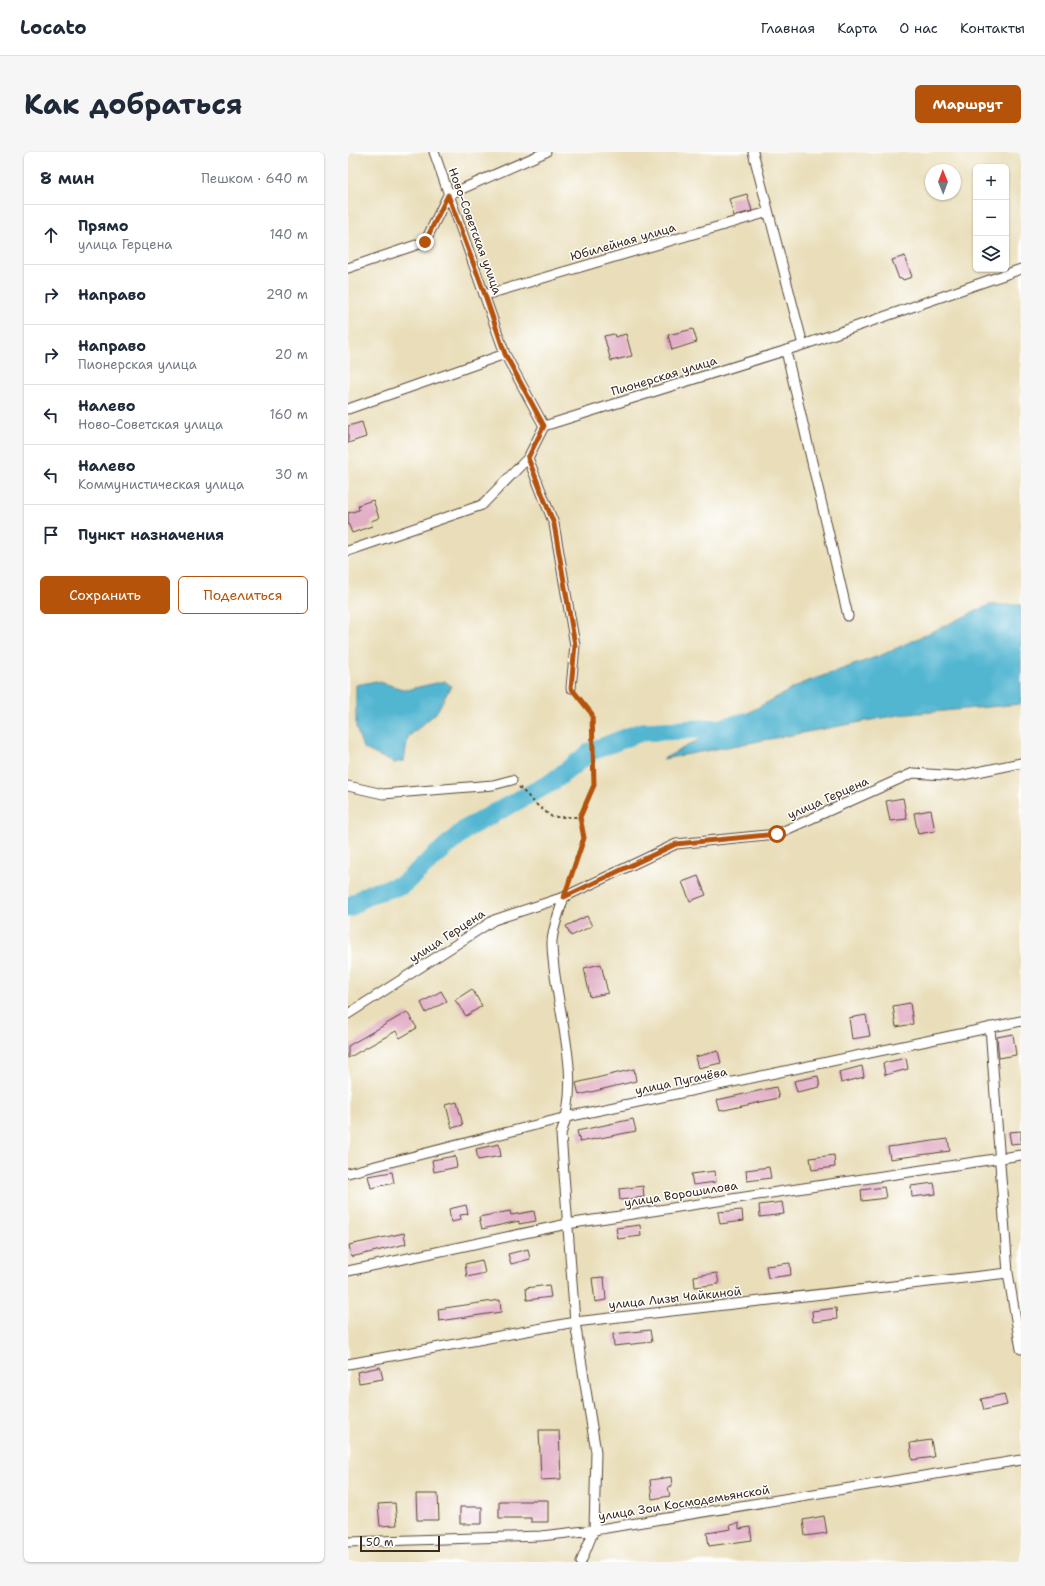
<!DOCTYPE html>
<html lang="ru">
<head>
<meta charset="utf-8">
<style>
	:root { --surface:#fff; --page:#f6f6f7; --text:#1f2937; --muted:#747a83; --line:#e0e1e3; --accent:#b45309 }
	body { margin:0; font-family:"Shantell Sans",sans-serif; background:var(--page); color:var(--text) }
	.controls { position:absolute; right:12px; top:12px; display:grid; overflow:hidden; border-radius:6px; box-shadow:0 1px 3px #0004 }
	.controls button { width:36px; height:36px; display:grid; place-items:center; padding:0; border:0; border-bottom:1px solid var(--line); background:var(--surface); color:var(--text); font:20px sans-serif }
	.compass { position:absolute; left:577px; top:12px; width:36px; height:36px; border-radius:50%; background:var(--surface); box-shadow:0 1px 3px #0004; rotate:359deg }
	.scale { position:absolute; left:12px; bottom:10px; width:80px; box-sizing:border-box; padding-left:4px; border:2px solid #3b2a1e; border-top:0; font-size:11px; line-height:14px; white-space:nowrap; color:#3b2a1e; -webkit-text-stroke:3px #fff; paint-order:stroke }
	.stop { position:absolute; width:12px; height:12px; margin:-9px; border:3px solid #b45309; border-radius:50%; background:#fff }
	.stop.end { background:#b45309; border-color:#fff; box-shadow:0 1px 4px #0008 }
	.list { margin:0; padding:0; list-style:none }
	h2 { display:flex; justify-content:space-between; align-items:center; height:52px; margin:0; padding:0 16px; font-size:17px }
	h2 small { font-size:13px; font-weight:400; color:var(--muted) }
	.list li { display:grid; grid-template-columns:26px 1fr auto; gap:12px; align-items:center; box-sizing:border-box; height:60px; padding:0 16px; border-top:1px solid var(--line) }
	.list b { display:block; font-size:15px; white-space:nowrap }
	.list p { margin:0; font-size:13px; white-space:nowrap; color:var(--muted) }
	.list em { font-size:13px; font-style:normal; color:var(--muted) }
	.actions { display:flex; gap:8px; padding:12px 16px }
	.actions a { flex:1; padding:9px 0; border:1px solid var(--accent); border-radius:6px; text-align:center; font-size:14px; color:var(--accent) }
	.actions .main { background:var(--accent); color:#fff }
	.icon { flex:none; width:22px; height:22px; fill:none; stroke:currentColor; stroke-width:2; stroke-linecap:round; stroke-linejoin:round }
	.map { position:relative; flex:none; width:673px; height:1410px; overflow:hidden; border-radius:6px }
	header { display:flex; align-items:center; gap:24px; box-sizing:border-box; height:56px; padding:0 20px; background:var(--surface); border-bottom:1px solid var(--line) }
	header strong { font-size:19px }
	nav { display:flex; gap:22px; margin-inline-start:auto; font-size:14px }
	.intro { display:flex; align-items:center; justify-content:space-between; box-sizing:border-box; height:96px; padding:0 24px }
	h1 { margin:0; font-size:28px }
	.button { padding:10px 18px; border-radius:6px; background:var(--accent); color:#fff; font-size:14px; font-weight:700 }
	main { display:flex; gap:24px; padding:0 24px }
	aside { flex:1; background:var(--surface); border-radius:6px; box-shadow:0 1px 3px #0004 }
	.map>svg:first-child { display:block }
	.water { fill:#52b6d1; stroke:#467078 }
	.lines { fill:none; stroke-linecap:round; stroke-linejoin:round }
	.river { stroke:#52b6d1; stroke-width:19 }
	.building { fill:#e2afc6 }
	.minor-casing { stroke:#554535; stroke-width:11 }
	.path { stroke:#554535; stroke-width:2; stroke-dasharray:3 3; stroke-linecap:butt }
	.minor { stroke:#fff; stroke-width:9 }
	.route { stroke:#b45309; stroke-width:5 }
	.labels { text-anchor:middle; stroke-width:3; stroke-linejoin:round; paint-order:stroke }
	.street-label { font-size:12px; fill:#3b2a1e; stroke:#fff }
</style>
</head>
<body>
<header>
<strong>Locato</strong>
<nav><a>Главная</a><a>Карта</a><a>О нас</a><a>Контакты</a></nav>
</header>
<div class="intro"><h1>Как добраться</h1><a class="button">Маршрут</a></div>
<main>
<aside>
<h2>8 мин<small>Пешком · 640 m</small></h2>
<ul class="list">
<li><svg class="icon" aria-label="ahead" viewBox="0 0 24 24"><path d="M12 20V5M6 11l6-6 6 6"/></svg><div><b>Прямо</b><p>улица Герцена</p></div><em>140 m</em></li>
<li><svg class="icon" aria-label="right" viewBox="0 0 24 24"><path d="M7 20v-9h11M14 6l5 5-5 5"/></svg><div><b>Направо</b></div><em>290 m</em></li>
<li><svg class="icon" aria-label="right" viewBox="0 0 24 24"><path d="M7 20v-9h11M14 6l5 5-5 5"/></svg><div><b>Направо</b><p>Пионерская улица</p></div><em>20 m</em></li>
<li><svg class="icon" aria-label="left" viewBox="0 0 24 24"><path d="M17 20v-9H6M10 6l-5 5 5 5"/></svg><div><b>Налево</b><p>Ново-Советская улица</p></div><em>160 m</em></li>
<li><svg class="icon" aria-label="left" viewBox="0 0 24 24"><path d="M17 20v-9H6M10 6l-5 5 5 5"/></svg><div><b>Налево</b><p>Коммунистическая улица</p></div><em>30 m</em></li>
<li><svg class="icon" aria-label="arrive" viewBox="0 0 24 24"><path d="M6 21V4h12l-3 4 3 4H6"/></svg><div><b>Пункт назначения</b></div></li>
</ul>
<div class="actions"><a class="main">Сохранить</a><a>Поделиться</a></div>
</aside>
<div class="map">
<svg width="673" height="1410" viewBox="0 0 673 1410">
	<rect width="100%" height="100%" fill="#fff"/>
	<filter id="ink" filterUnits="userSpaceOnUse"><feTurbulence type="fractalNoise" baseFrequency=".025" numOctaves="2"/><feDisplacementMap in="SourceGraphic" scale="8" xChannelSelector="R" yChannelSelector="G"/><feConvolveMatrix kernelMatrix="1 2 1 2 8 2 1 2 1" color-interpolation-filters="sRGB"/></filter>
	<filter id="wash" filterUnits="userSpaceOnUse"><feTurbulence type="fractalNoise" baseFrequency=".012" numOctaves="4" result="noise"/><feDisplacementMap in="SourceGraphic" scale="16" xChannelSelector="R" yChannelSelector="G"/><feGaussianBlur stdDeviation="0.9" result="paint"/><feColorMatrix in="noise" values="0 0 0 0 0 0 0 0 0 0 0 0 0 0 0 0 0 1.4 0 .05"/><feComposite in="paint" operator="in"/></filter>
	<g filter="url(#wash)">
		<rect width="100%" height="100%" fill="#e9deb9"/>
		<!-- water -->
		<path class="water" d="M641,453H673V552L550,563L315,607L455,531L534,503Z
			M28,529L58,538L97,529L103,534L88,561L60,585L56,609L46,611L15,596L8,575V533Z"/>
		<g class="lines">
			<!-- river -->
			<path class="river" d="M0,756L21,742L54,733L119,676L204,630L244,599L293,580L373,576L397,570"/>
		</g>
		<g id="blocks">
			<!-- building -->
			<path class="building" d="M399,42L404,59L386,64L381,47Z
				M557,104L564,125L555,128L554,126L551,127L544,108Z
				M345,177L349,190L324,198L320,183Z
				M266,182L267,185L278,182L284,204L263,209L256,184Z
				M14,270L18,285L0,291V274Z
				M25,348L31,366L23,369L24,374L4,381L0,371V361L11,358L10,353Z
				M555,646L559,667L542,669L538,649Z
				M583,658L587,679L570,682L566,661Z
				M350,724L358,743L342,749L334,730Z
				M239,764L244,774L223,784L218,774Z
				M253,812L260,841L242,845L236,816Z
				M124,837L134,854L118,864L107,848Z
				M93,839L99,849L78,861L73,851Z
				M562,851L565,872L548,875L545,854Z
				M59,860L69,876L52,886L48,879L0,906V894Z
				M518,863L522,884L504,887L501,866Z
				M665,882L668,903L651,906L649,885Z
				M370,899L373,911L350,916L347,905Z
				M558,906L560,917L537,923L535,911Z
				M514,914L516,925L493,931L491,920Z
				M286,917L288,929L231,943L228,931Z
				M470,924L472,935L449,940L446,929Z
				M428,935L431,946L372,959L369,948Z
				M109,950L115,973L104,976L98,953Z
				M285,967L288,979L232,990L229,979Z
				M673,979V991L663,992L661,980Z
				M600,987L602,999L542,1007L540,995Z
				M151,992L153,1004L130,1008L128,997Z
				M486,1003L487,1015L464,1018L462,1006Z
				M107,1004L109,1015L86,1020L84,1008Z
				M421,1015L423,1026L399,1029L398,1018Z
				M367,1019L368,1030L345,1033L343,1022Z
				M44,1020L46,1031L23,1036L20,1024Z
				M586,1031L588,1042L564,1045L563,1034Z
				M295,1034L296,1045L272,1048L271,1037Z
				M536,1035L538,1046L514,1049L513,1038Z
				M434,1050L436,1062L412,1065L411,1053Z
				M118,1053L120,1062L112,1063L113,1068L103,1070L101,1057Z
				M394,1058L395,1069L372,1072L370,1060Z
				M162,1059L163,1063L186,1059L188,1069L171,1072V1069L134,1077L131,1065Z
				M292,1073L293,1084L270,1087L268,1076Z
				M56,1081L58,1092L3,1105L1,1093Z
				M180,1097L182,1107L163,1112L160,1102Z
				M134,1108L137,1121L119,1125L117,1112Z
				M442,1111L443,1123L420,1126L418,1114Z
				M369,1121L371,1132L347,1135L346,1124Z
				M256,1125L258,1148L247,1150L244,1126Z
				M201,1133L203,1145L179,1148L178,1136Z
				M152,1148L153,1160L91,1169L90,1157Z
				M488,1156L489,1167L465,1170L464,1159Z
				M302,1178L304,1190L266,1194L265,1182Z
				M32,1215L35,1227L11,1231L9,1220Z
				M656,1242L659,1253L636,1258L633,1247Z
				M191,1278H211L213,1327L193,1328Z
				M583,1288L586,1305L564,1308L562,1291Z
				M323,1325L324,1334L320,1335L322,1344L304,1347L302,1328Z
				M68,1342H90L91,1368H69Z
				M183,1348H200V1370H183V1366H151V1349H183Z
				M47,1351L49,1373L32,1374L30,1352Z
				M112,1355H134V1372H112Z
				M476,1364L479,1381L457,1384L455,1368Z
				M391,1371V1377L402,1375L404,1388L361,1394L359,1381L383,1377L382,1373Z"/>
		</g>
	</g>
	<g filter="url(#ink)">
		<use href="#blocks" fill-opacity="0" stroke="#554535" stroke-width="1"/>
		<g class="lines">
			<!-- minor casing -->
			<g class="minor-casing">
				<path id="minor" d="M86,0L157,202L196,274
					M405,0L455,193
					M0,116L77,90L100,43L198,0
					M137,143L420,60
					M438,199L500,464
					M0,257L157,202
					M180,306L206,372L227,493L223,536
					M0,399L134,353L180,306L196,274L455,193L673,117
					M0,634L35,642L145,633L164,628
					M216,745C212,758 203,780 204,793C206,855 236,921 213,982L227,1170L248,1300L246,1378L233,1410
					M0,862L146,768L216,745L328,692L429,682L565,621L610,624L673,611
					M642,875L660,1121L673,1197
					M0,1021L219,965L673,869
					M0,1119L219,1072L673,1003
					M0,1212L227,1170L660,1121
					M0,1390L193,1384L246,1378L673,1308"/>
			</g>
			<!-- path -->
			<path class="path" d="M228,542L244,563L246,633L232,665
				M171,635L189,653L204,665H232L235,686L220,733"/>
			<!-- minor -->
			<use href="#minor" class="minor"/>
		</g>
	</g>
	<g class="lines" filter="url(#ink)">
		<!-- route -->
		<path class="route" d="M77,90L100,43L137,143L157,202L196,274L180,306L206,372L227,493L223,536L244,562L246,633L232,665L236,686L216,745L328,692L429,682"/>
	</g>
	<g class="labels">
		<!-- street labels -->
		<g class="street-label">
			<text transform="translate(127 79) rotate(70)" y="4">Ново-Советская улица</text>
			<text transform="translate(275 90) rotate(-16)" y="4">Юбилейная улица</text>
			<text transform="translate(316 224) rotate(-17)" y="4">Пионерская улица</text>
			<text transform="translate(480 646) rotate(-24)" y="4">улица Герцена</text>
			<text transform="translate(99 784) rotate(-33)" y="4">улица Герцена</text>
			<text transform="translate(333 929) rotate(-12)" y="4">улица Пугачёва</text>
			<text transform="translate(333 1042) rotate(-9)" y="4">улица Ворошилова</text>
			<text transform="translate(327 1146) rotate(-6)" y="4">улица Лизы Чайкиной</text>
			<text transform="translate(336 1351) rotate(-9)" y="4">улица Зои Космодемьянской</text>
		</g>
	</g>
</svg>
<div class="controls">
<button>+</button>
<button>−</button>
<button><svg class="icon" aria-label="layers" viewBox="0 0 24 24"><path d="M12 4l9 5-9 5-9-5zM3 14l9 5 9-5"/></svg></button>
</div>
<svg class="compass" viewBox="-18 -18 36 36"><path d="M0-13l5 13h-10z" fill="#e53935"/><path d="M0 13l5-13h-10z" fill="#747a83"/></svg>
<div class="scale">50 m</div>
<div class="stop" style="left:429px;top:682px"></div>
<div class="stop end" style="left:77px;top:90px"></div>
</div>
</main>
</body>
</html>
